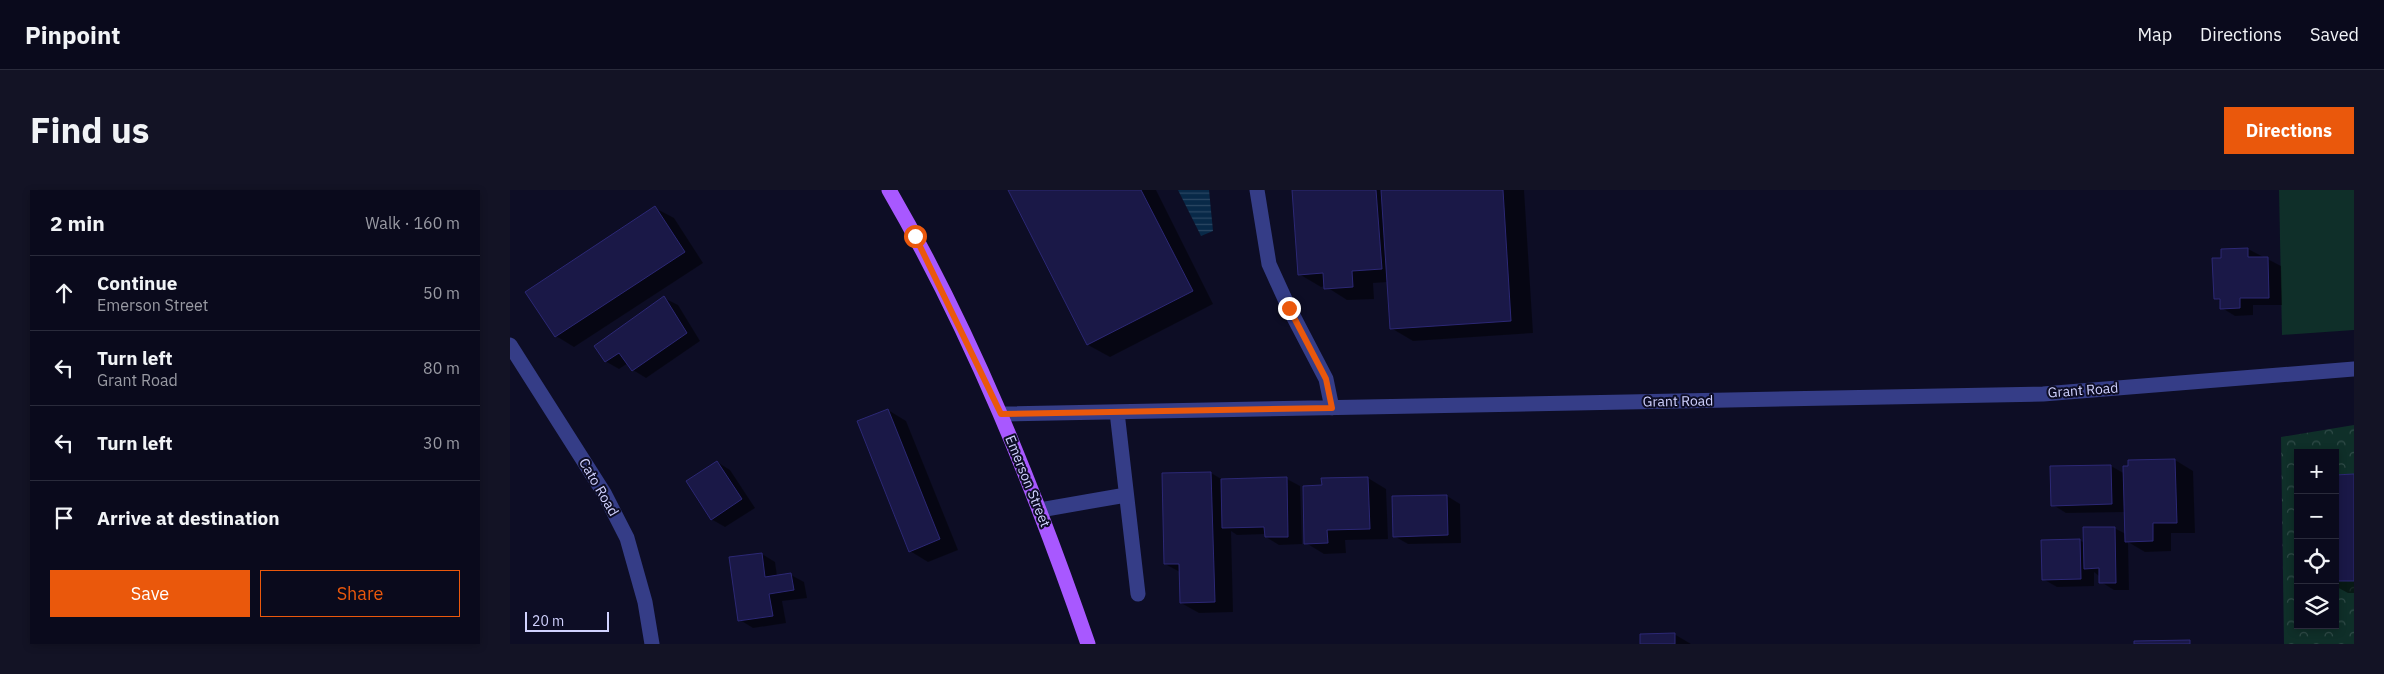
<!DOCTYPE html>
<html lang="en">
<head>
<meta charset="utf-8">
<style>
	:root { --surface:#0a0a1c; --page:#131325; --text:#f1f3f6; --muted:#999aa3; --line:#2a2b3b; --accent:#ea580c }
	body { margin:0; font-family:"IBM Plex Sans",sans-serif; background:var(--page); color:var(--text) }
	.controls { position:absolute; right:15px; bottom:15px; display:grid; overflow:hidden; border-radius:0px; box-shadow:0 2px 8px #0003 }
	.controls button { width:45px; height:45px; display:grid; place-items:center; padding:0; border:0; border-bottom:1px solid var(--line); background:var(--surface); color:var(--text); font:25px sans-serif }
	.scale { position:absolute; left:15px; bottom:12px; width:84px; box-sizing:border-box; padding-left:5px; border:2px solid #d1d2ff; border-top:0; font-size:14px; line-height:18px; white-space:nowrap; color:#d1d2ff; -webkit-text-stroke:4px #0d0d25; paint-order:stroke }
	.stop { position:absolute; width:15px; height:15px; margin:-11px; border:4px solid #ea580c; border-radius:50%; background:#fff }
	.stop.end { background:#ea580c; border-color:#fff; box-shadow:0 1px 5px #0008 }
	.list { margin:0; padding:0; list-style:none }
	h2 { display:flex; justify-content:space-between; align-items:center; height:65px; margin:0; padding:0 20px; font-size:21px }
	h2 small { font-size:16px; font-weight:400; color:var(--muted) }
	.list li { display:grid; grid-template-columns:32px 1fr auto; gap:15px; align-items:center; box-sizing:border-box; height:75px; padding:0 20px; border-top:1px solid var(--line) }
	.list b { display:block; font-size:19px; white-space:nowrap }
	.list p { margin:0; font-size:16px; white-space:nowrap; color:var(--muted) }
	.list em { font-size:16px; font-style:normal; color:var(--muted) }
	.actions { display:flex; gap:10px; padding:15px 20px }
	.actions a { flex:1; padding:11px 0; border:1px solid var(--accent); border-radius:0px; text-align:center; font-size:18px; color:var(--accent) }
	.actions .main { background:var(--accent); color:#fff }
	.icon { flex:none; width:28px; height:28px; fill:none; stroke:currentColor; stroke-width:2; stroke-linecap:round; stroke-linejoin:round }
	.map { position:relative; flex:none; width:1844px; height:454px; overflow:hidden; border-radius:0px }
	header { display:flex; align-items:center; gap:30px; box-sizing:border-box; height:70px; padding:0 25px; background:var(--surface); border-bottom:1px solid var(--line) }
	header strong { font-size:24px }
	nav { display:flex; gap:28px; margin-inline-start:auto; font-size:18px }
	.intro { display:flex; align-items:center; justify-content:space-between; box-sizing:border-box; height:120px; padding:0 30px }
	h1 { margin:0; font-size:35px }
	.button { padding:12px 22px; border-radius:0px; background:var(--accent); color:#fff; font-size:18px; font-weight:700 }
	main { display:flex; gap:30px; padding:0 30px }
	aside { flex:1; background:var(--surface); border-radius:0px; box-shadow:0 2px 8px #0003 }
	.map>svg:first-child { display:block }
	.grass { fill:#0f2f29 }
	.park { fill:url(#park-crowns); fill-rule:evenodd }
	.water { fill:url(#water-rules) }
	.shadow { fill:#0007 }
	.building { fill:#1a1847; stroke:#2c2875 }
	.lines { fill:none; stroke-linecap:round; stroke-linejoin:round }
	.minor { stroke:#353d87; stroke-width:15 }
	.major { stroke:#a858ff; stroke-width:15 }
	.route { stroke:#ea580c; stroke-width:6 }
	.labels { text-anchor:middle; stroke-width:4; stroke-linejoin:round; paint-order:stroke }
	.street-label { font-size:14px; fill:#d1d2ff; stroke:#0d0d25 }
</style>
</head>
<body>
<header>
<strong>Pinpoint</strong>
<nav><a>Map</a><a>Directions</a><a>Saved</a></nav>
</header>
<div class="intro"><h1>Find us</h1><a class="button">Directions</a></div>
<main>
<aside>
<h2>2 min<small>Walk · 160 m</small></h2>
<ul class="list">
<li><svg class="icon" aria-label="ahead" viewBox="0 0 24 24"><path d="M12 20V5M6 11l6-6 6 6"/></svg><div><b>Continue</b><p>Emerson Street</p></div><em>50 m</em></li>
<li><svg class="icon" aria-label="left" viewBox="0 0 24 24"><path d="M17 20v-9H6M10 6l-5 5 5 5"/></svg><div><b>Turn left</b><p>Grant Road</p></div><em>80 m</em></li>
<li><svg class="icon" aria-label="left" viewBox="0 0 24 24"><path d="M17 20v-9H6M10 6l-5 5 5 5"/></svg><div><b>Turn left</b></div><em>30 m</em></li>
<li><svg class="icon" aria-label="arrive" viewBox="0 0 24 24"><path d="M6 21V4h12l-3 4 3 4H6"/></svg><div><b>Arrive at destination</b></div></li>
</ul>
<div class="actions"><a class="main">Save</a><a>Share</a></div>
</aside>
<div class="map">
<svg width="1844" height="454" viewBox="0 0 1844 454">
	<defs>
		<pattern id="park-crowns" width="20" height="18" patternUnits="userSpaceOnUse" patternTransform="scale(1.25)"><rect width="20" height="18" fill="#0f2f29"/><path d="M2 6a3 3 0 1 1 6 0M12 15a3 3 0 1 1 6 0" fill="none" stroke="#314c49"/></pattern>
		<pattern id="water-rules" width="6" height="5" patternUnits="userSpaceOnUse" patternTransform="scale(1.25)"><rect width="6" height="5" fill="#082948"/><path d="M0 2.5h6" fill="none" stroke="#2b4763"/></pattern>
	</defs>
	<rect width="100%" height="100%" fill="#0d0d25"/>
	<!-- grass -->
	<path class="grass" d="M1769,0H1844V140L1772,145Z"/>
	<!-- park -->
	<path class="park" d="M1844,235V454H1774L1771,247ZM1788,263H1825V435H1788Z"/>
	<!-- water -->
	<path class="water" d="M668,0H699L703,41L691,46Z"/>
	<!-- shadow -->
	<path class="shadow" d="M499,0H646L703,114L600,167L578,155Z
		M783,0H1014L1023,143L903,151L881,138L878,92L863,93L864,109L837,110L815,96L811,97L789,84Z
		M145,18L164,28L193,73L64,157L46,146Z
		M1738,59L1771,76L1772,115H1743V125L1725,126L1712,118V112L1705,108L1713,70Z
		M154,108L168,115L190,151L136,188L123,180L118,173L109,179L95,171Z
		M378,220L396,231L448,360L418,372L400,361Z
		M1665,270L1683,281L1685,343H1661V361L1635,362L1618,352L1619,400H1604L1591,392L1589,386L1584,382V396L1547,397L1533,389L1569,350L1575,353L1604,338L1616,344L1615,322L1556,323L1543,315L1601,276L1615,284Z
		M207,272L220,280L245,318L215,337L201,329Z
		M701,283L713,290L777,289L790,296L792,354L769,355L756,347V344L727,345L721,341L723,422L689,423L671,413L670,382L655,374Z
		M1825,286H1844V403H1838L1825,396Z
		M858,288L876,299L878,349L835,350L836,363L814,364L796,353L813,296Z
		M937,306L950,314L951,353L898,354L884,346Z
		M252,364L265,372L267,386L281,385L294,392L297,408L272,411L276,433L243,438L230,430Z
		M1164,444L1181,454H1131V445Z"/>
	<!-- building -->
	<path class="building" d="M498,0H631L683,101L577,155Z
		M782,0H866L872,79L842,81L843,97L814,99L813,83L788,85Z
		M871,0H993L1001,131L880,139Z
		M145,16L175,62L45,147L15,102Z
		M1738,58V67H1758L1759,108H1730V118L1710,119V109H1704L1702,68H1711V59Z
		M154,106L177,143L122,181L109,163L95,172L84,156Z
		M378,219L430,349L399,362L347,231Z
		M1665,269L1667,333H1643V351L1615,352L1613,276H1618V270Z
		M207,271L232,309L201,330L176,291Z
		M1601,275L1602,314L1541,316L1540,276Z
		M701,282L705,412L670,413L669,374H654L652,283Z
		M1844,284V391H1825V285Z
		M777,287L778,347H755L754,337L712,338L711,289Z
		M858,287L860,339L817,340L818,353L794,354L793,296L812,295L811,288Z
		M937,305L938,345L883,347L882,306Z
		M1573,337H1605L1606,393H1589V378L1574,379Z
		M1570,349L1571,389L1532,390L1531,350Z
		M252,363L255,387L281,383L284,400L259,404L263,426L228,431L219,367Z
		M1165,443V454H1130V444Z
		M1680,450V454H1624V451Z"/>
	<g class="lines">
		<!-- minor -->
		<path class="minor" d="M747,0L759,74L779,118L816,189L822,218
			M0,155L94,303L117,348L135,412L142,454
			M607,222L628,404
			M491,224L1533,204L1844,179
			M530,320L616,305"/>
		<!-- major -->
		<path class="major" d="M379,0C462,143 524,298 578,454"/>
	</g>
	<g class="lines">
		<!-- route -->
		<path class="route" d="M405,46L491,224L822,218L816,189L779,118"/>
	</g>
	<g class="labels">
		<!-- street labels -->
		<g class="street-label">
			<text transform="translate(1573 200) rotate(-4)" y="5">Grant Road</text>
			<text transform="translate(1168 211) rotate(-1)" y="5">Grant Road</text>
			<text transform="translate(518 291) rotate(68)" y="5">Emerson Street</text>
			<text transform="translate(89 297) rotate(60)" y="5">Cato Road</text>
		</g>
	</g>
</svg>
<div class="controls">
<button>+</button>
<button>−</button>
<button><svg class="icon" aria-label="locate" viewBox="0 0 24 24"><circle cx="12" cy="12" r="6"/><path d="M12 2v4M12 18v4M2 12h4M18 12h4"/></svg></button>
<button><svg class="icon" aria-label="layers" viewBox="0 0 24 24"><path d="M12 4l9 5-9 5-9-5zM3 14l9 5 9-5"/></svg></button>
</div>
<div class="scale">20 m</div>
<div class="stop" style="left:405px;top:46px"></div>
<div class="stop end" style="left:779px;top:118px"></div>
</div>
</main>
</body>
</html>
